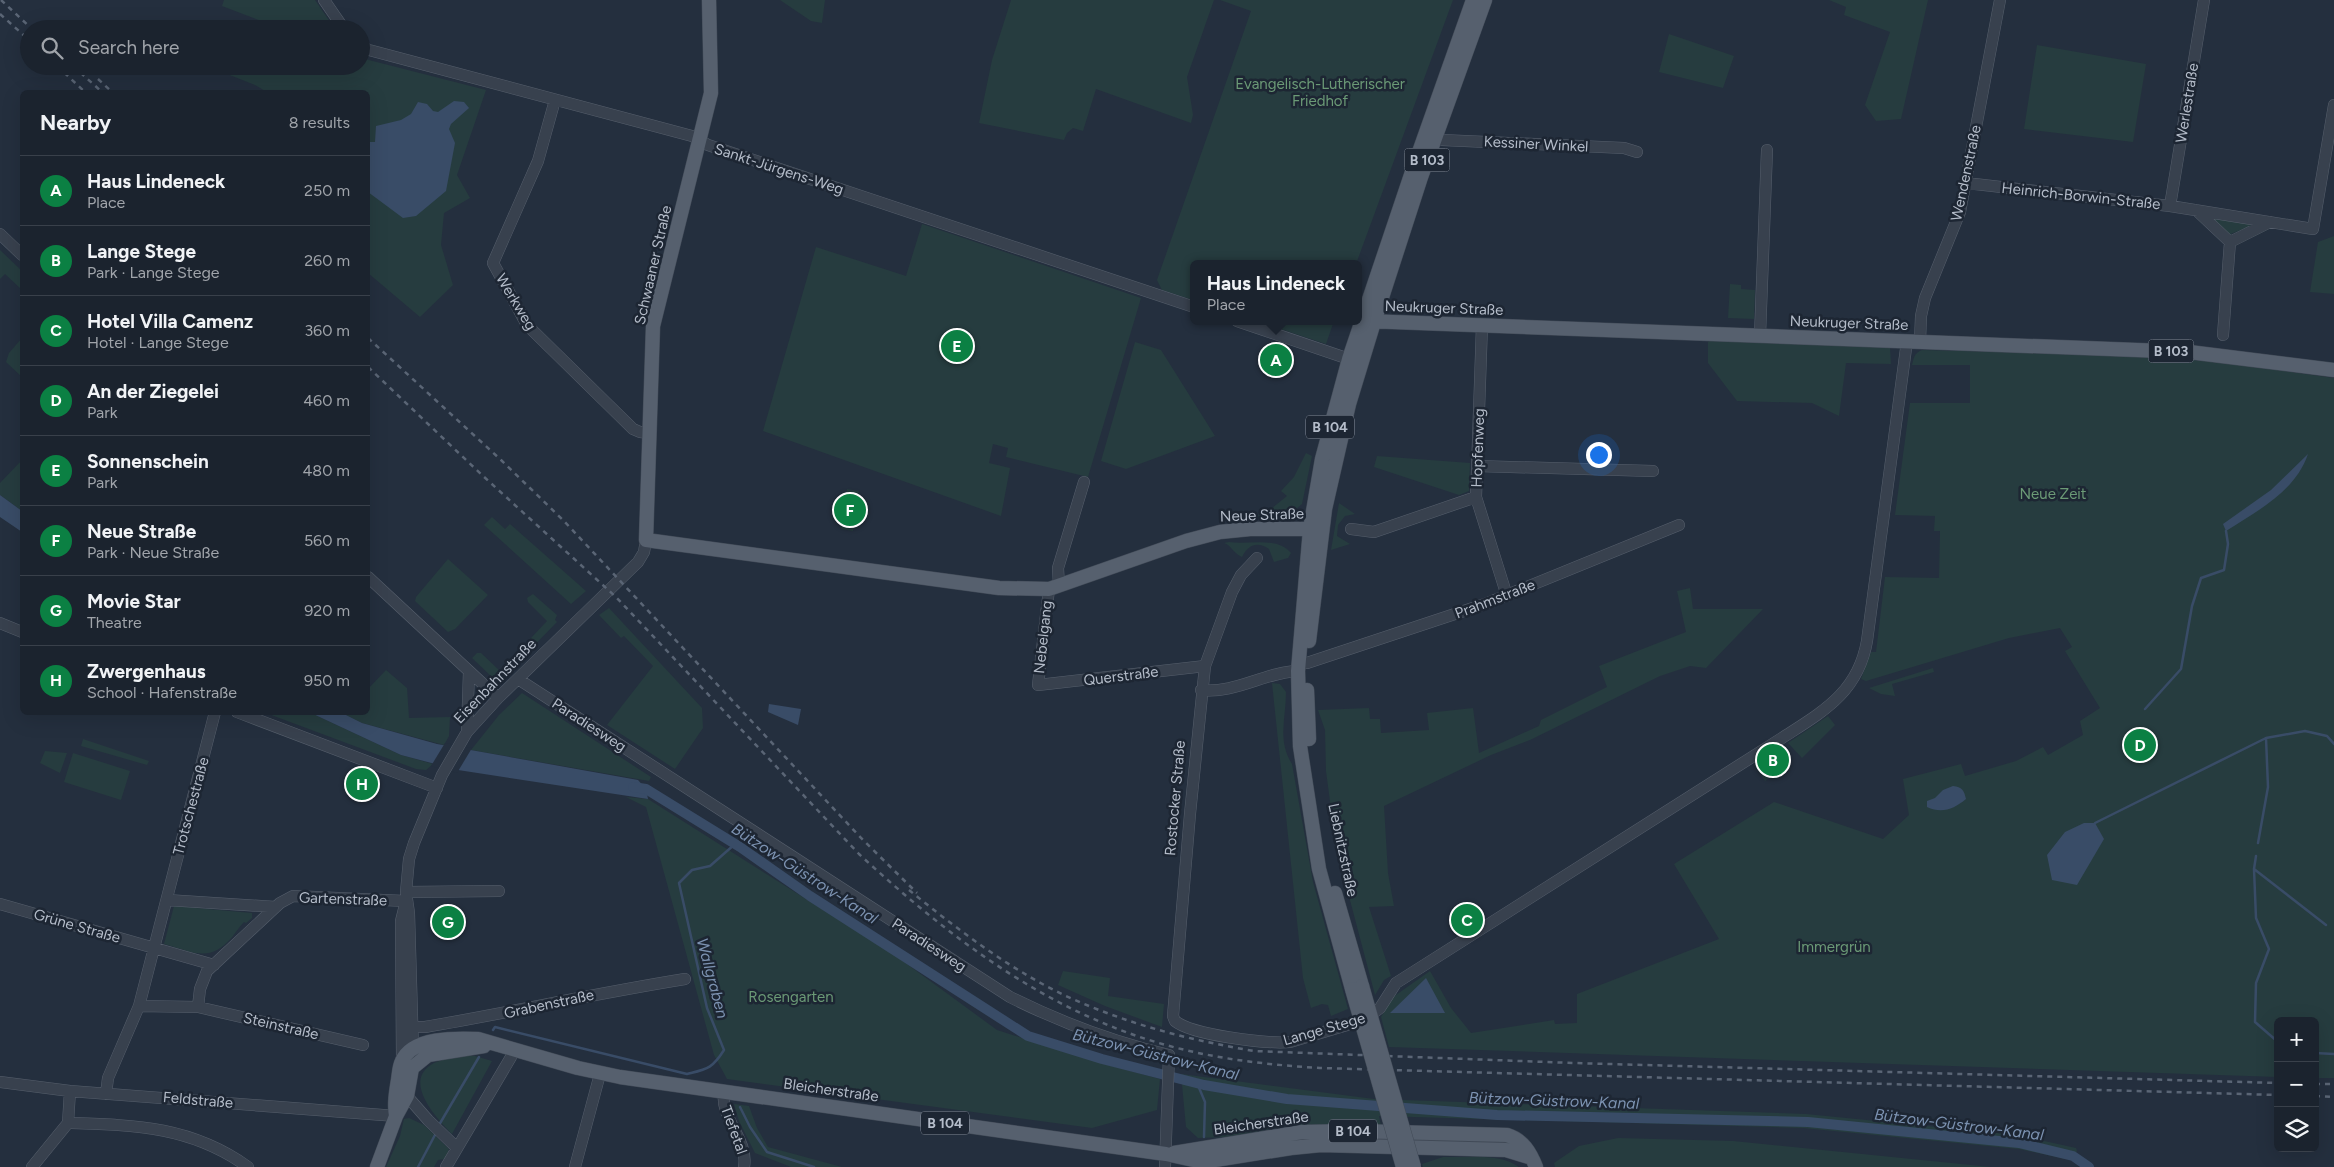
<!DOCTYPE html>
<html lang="en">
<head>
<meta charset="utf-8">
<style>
	:root { --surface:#1b232e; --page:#242b36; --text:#f1f3f6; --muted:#a0a4aa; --line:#39404a; --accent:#0b8043 }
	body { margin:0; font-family:Figtree,sans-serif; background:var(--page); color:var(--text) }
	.controls { position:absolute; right:15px; bottom:15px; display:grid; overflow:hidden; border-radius:8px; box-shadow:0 5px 20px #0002 }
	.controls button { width:45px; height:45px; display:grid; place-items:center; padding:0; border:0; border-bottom:1px solid var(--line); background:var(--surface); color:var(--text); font:25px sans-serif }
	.you { position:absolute; left:1598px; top:454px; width:18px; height:18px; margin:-12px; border:4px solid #fff; border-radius:50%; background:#1a73e8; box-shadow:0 0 0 8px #1a73e833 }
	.badge { display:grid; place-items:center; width:32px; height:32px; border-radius:50%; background:var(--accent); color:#fff; font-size:16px; font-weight:700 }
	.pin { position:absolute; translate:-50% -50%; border:2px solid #fff; box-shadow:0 1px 5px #0006 }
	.popup { position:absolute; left:1190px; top:260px; width:172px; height:65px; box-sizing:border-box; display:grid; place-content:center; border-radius:8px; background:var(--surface); filter:drop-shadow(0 1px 4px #0005); font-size:16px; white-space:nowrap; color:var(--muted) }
	.popup b { font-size:19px; color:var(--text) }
	.popup::after { content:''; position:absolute; left:50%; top:100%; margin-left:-10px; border:10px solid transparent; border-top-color:var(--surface) }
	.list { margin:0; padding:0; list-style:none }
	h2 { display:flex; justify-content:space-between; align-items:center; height:65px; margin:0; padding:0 20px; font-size:21px }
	h2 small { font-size:16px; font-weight:400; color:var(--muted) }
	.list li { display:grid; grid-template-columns:32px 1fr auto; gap:15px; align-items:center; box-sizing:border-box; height:70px; padding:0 20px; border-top:1px solid var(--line) }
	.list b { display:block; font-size:19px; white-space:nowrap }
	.list p { margin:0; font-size:16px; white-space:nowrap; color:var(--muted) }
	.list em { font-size:16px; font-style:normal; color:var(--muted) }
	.icon { flex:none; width:28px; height:28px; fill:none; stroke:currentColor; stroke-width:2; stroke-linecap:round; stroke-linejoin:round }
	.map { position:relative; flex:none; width:2334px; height:1167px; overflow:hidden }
	.search { position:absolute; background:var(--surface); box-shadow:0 5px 20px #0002; left:20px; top:20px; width:350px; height:55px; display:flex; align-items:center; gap:12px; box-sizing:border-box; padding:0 18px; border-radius:28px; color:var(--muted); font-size:19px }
	.panel { position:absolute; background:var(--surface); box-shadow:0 5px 20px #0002; left:20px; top:90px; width:350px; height:625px; border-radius:8px }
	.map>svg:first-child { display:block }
	.green { fill:#263c3f }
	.water { fill:#394c67 }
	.pier { fill:#242f3e }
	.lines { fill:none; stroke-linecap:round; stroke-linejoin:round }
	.stream { stroke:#394c67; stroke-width:2.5 }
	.canal { stroke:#394c67; stroke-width:10 }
	.minor-casing { stroke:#565f6c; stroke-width:12 }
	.major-casing { stroke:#414a57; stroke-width:15 }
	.minor { stroke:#38414e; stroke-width:11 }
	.major { stroke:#56606e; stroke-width:14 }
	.rail { stroke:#5a6575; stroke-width:2.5; stroke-dasharray:5 5; stroke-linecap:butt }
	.major-bridge-casing { stroke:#414a57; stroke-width:15; stroke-linecap:butt }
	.major-bridge { stroke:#56606e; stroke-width:14 }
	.labels { text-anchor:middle; stroke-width:5; stroke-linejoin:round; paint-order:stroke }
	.shield { fill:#1d2633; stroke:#878f9c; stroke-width:1 }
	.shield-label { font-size:14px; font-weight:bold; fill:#b4bcc9 }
	.park-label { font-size:15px; fill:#6b9a76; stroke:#1d2633 }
	.street-label { font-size:15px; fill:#b4bcc9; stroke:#1d2633 }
	.water-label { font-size:16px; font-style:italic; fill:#7c92b1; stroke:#1d2633 }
</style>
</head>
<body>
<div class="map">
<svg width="2334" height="1167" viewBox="0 0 2334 1167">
	<rect width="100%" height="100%" fill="#242f3e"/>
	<!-- green -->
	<path class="green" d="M224,0H315L335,29H277V27L222,6Z
		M780,0H825L822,23L811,21Z
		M1011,0H1214L1187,77L1193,115L1191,123L1096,89L1083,131L1073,128L1067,133L1064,140L979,123L992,60Z
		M1220,0H1453L1356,264H1194L1193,300L1162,290L1157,280L1251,11Z
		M1829,0H1928L1901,119L1876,121L1865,105L1890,32L1844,15L1846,7Z
		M1669,34L1734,56L1723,88L1659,72Z
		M2037,45L2146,64L2133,142L2024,129Z
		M361,58L486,90L457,175L470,198L444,213L441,245L453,285L420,317L368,273V92H267L255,85L217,70L218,66H361Z
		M2211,217L2254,225L2228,235Z
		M922,224L1141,298L1088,477L1006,457L1008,448L993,444L989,463L1010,468L1001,516L763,431L816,247L906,276Z
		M2334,236V294L2310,292L2318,242Z
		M0,250L22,271V290L5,274L0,279Z
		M1730,284L1741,285V289L1755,290L1754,319L1728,318Z
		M1256,321H1334L1326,344Z
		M22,338V377L6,362L9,353Z
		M1712,339L1890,347L1891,364L1846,363L1839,416L1812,403L1737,401L1708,363V342Z
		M1135,342L1161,350L1215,436L1126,469L1101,461Z
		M1922,350L2131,355L2219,362L2334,378V1078H2315V1021H2278V1077L1389,1047L1381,1017L1393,997L1430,971L1451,1008L1471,1033L1554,1020L1555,1024L1577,1023V994L1719,939L1674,864L1774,802L1883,839L1909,815L1903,779L1961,764L1965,776L2016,761L2043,747L2048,755L2083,735L2080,721L2100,708L2065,651L2072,647L2060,628L2009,638L1866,681L1861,679L1871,652H1876L1885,577L1939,578L1940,531H1934L1935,516L1895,515L1910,403H1970V365H1912C1914,358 1914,353 1922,350Z
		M1306,453L1312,456L1302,504L1289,515L1257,519V515L1266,513L1287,496L1281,491L1294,477Z
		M1377,456L1470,463L1469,491L1459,495L1374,467Z
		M22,460V511L0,495V483Z
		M847,489L859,491L853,531L841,529Z
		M1339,503L1355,514L1345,516L1338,525L1337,536L1350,544L1331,550Z
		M492,517L505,529L510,524L586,591L571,604L484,525Z
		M1229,542C1249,545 1277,536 1291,553L1288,558L1274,562L1269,549C1257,541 1248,545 1242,557C1234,554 1231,545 1224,543Z
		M448,559L488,595L455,629L448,632L415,601L416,597Z
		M1690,588L1693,609H1763L1706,668L1690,666L1660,676L1530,740L1491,755L1384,806L1388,873L1394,906L1369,907L1391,976L1384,980L1375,995L1336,847L1326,771L1325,730L1318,710L1369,708L1370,719H1380L1381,733L1429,730L1427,713L1473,708L1479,753L1539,726L1541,720L1607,687L1599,666L1686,632L1677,591Z
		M533,594L557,615L555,620L557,622L501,679H494L472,658L477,653H481L500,671L547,621L528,602L527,598Z
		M609,608L702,708L703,728L675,769L607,725L653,666L624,636L621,638L599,615Z
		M1933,668L1934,672L1892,684L1895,696L1881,694L1869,688Z
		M386,670L407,688L409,718L450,717L449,736L444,745L362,723L342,713L368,712V689Z
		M1272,683L1280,684L1286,692C1286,718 1277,740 1292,764L1313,882L1348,1009L1331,1016L1328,1005L1322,1004L1311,1008L1303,978Z
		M522,693L651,777L649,781L471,750L499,715Z
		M266,713H311L401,755L433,764L426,770L416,769Z
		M1828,716L1835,725L1802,758L1788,743Z
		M83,739L149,761L147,765L81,746Z
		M1780,748L1785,755L1782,769L1765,781L1754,765Z
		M45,751L67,753L60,773L40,763Z
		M73,753L130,771L121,800L64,782Z
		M626,797L648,799L896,956L997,1030L1101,1063L1160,1079L1157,1110L1092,1128L727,1079L714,1055L646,807Z
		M174,906L252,913V918L246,923L244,922C239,927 236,932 233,936C210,964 193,952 164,944Z
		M1063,971L1110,978L1108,996L1164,1004L1162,1027L1105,1006L1058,985Z
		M461,1056H475L492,1061L452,1134C436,1118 401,1080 434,1063C442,1059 453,1058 461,1056Z
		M1181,1074L1374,1099L1806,1114L2018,1135L2076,1148L2077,1151L2071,1160L2019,1149L1803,1128L1379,1116L1381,1126H1287L1226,1137L1198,1138L1186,1127Z
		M734,1104L749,1106L757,1128L768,1147L842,1167H791L755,1153L739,1121Z
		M409,1118L424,1125L449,1149L445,1159L438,1160L434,1167H386L400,1136L404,1119Z
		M1618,1138L1733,1141L1991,1167H1555L1554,1163L1579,1146Z
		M1443,1157C1467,1158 1499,1152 1519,1167H1423L1422,1164Z"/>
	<!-- water -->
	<path class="water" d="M454,101L464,102L469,108L451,124L449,129L455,143L446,191L416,216L403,218L368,192V142H375L376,126L401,120L411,114L418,102L427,104L433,111L438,112Z
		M2308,454C2295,492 2257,511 2226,531L2223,524L2271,490Z
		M0,495L22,511V532L0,517Z
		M769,704L801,709L798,725L768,712Z
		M311,713H342L362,723L437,744L638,780L646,789L648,799L458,770L401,755Z
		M1953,786C1962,787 1964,790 1966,799C1954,809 1942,814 1927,807V801L1935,798L1943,790Z
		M2084,823H2095L2104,839L2077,885L2052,880L2047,855L2065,832Z
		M1426,978L1445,1013H1390Z"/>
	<!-- pier -->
	<path class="pier" d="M445,743L472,748L457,773L431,766Z"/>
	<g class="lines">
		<!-- stream -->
		<path class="stream" d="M2145,709L2181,669L2192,606L2201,578L2224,570L2228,544L2226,531
			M2095,823L2266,738L2305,731L2327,736L2334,744
			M2258,843L2268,787L2266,738
			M2256,856L2254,869L2256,918L2269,949L2256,983L2255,1022L2278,1042
			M2254,869L2326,925
			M493,1030L495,1027L687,1074C707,1069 712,1069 724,1050L707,1008L679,883L692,870L710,866L735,844
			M2315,1053L2334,1054
			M1197,1083L1205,1102L1204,1137
			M740,1107L750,1127L767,1152L814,1167
			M439,1125L479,1057
			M418,1167L436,1133"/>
		<!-- canal -->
		<path class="canal" d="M633,787L646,789L740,847L810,896L1028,1036L1102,1059L1204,1085L1287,1099L1497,1115L1808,1122L2019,1143L2073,1156L2089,1167"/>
		<!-- minor casing -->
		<g class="minor-casing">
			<path id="minor" d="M324,0L344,29
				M361,46L369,50L692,136L708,145L1194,307
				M555,100L538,161L493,263L527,325L633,429L640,432L649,433
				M1436,137L1442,140L1624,148L1637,152
				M1966,183L2170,206L2313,229L2334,105
				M2170,206L2204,0
				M2196,210L2230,242
				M0,234L22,255
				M1237,321L1349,359
				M1482,325L1476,497L1507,596
				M2223,335L2230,242L2270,222
				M1760,336L1767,150
				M1920,341L1921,316L1925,298L1960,212L2000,0
				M1477,466L1653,471
				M1351,529L1374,532L1476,497
				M1257,558L1241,575L1232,592L1205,666L1190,814L1173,1016L1175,1021C1192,1035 1266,1044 1290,1042L1364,1020L1380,1008L1396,983L1782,738C1822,712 1858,693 1867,641L1907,341
				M368,577L498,698
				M1059,586L1058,568L1084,482
				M1049,589L1038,685L1205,666
				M0,623L22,632
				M1307,663L1485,604L1679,525
				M518,679L1010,997C1062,1023 1113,1042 1169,1055L1165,1167
				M1201,690C1235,694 1265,672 1298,671
				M237,712L437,788
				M467,732L469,671
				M406,892L499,891
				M167,900L276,907
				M0,904L214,965
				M139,1006L198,1007L363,1045
				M198,1007L200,989L207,971L280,903L293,896L406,901
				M412,1027H425C512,1012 598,993 685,979
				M402,1061L401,921L405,905
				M412,1068L413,1049L409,913L406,892L409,859L414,843L442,775L467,732L498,698L638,562L644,552L646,540
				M0,1082L70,1091L396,1116
				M724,1092C720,1120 749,1139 744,1167
				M106,1094L108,1078L139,1006L215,712
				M407,1096L428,1120L457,1148
				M68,1123C134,1125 191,1126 248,1167
				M32,1167L68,1123L70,1091
				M446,1167L511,1057
				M575,1167L600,1074"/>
		</g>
		<!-- major casing -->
		<g class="major-casing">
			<path id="major" d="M709,0L711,93L653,326L646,540L999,588L1049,589L1186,541L1220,532L1250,529H1322
				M1366,321L2189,352L2334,370
				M1309,641L1325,509L1349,404L1374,322L1421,177L1485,0
				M1307,690L1309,739
				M1335,893L1362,986
				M1352,989L1319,869L1300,746L1298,671L1310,529L1322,459L1349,359L1412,172L1473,0
				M396,1116C394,1104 396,1092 398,1080C399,1074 399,1067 402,1061C412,1037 456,1038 478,1039L578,1068L620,1077L1166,1154L1203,1162L1291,1148L1321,1145L1506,1150L1532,1158
				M1174,1153L1302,1132L1355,1131L1507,1135C1523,1140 1530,1152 1536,1167
				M377,1167L396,1116L407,1096L412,1068L428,1055L484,1046"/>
		</g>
		<!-- minor -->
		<use href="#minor" class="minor"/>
		<!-- major -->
		<use href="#major" class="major"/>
		<!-- rail -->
		<path class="rail" d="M1,0L32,29
			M0,14L29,40
			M57,66L85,92
			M73,66L102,92
			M98,79L112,92
			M368,338L501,460L563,520L863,840L917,893
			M368,367L483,476L616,597L859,854C952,940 1052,1016 1177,1048C1224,1060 1272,1065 1320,1068L2278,1095
			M909,890C957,929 1009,969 1066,996C1127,1024 1189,1040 1254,1051L1574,1063L2278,1083
			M2315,1084H2334
			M2315,1096L2334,1097"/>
		<!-- major-bridge casing -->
		<g class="major-bridge-casing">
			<path id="major-bridge" d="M1362,986L1414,1167
				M1352,989L1403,1167"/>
		</g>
		<!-- major-bridge -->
		<use href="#major-bridge" class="major-bridge"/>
	</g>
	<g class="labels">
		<!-- shield labels -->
		<g class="shield">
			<rect x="1404.5" y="148.5" width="45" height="23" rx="4"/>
			<rect x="2148.5" y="339.5" width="45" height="23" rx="4"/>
			<rect x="1306" y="415.5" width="48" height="23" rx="4"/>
			<rect x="921" y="1111.5" width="48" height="23" rx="4"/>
			<rect x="1329" y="1119.5" width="48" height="23" rx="4"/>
		</g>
		<g class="shield-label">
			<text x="1427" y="165">B 103</text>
			<text x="2171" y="356">B 103</text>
			<text x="1330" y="432">B 104</text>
			<text x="945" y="1128">B 104</text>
			<text x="1353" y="1136">B 104</text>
		</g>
		<!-- park labels -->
		<g class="park-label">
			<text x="1320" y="89">Evangelisch-Lutherischer<tspan x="1320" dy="17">Friedhof</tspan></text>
			<text x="2053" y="499">Neue Zeit</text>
			<text x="1834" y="952">Immergrün</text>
			<text x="791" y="1002">Rosengarten</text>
		</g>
		<!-- street labels -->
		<g class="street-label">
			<text transform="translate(2187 103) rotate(-81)" y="5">Werlestraße</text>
			<text transform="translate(1536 144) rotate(3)" y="5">Kessiner Winkel</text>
			<text transform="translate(779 169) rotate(18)" y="5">Sankt-Jürgens-Weg</text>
			<text transform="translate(1966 173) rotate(-78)" y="5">Wendenstraße</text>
			<text transform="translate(2081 196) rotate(6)" y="5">Heinrich-Borwin-Straße</text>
			<text transform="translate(653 265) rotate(-77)" y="5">Schwaaner Straße</text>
			<text transform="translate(516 302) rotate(59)" y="5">Werkweg</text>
			<text transform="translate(1444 308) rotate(2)" y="5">Neukruger Straße</text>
			<text transform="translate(1849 323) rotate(2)" y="5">Neukruger Straße</text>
			<text transform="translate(1478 448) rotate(-88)" y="5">Hopfenweg</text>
			<text transform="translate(1262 515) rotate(-2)" y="5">Neue Straße</text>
			<text transform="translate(1495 599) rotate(-21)" y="5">Prahmstraße</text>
			<text transform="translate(1043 637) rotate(-84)" y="5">Nebelgang</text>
			<text transform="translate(1121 676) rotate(-7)" y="5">Querstraße</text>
			<text transform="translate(495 681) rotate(-46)" y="5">Eisenbahnstraße</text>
			<text transform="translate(589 725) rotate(33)" y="5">Paradiesweg</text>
			<text transform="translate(1175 798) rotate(-85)" y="5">Rostocker Straße</text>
			<text transform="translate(191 806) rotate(-75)" y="5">Trotschestraße</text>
			<text transform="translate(1343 850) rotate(78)" y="5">Liebnitzstraße</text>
			<text transform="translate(343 899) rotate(2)" y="5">Gartenstraße</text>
			<text transform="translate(77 926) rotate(16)" y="5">Grüne Straße</text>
			<text transform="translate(929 945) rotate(33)" y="5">Paradiesweg</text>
			<text transform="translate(549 1004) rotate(-12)" y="5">Grabenstraße</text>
			<text transform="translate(281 1026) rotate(13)" y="5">Steinstraße</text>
			<text transform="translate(1324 1029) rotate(-16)" y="5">Lange Stege</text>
			<text transform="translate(831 1090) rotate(8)" y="5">Bleicherstraße</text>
			<text transform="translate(198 1100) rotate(5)" y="5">Feldstraße</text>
			<text transform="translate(1261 1123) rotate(-8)" y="5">Bleicherstraße</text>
			<text transform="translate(734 1130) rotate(70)" y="5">Tiefetal</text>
		</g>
		<!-- water labels -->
		<g class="water-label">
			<text transform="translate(805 873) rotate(33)" y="6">Bützow-Güstrow-Kanal</text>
			<text transform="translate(713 978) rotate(75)" y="6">Wallgraben</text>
			<text transform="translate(1156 1054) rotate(14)" y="6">Bützow-Güstrow-Kanal</text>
			<text transform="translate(1554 1100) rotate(2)" y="6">Bützow-Güstrow-Kanal</text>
			<text transform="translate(1959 1124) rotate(7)" y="6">Bützow-Güstrow-Kanal</text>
		</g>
	</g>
</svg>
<div class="controls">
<button>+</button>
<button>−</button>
<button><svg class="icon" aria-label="layers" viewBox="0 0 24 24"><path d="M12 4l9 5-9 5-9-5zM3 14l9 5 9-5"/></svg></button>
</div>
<div class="you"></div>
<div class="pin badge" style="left:1276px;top:360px">A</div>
<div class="popup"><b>Haus Lindeneck</b>Place</div>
<div class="pin badge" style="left:1773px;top:760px">B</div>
<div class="pin badge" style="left:1467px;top:920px">C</div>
<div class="pin badge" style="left:2140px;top:745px">D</div>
<div class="pin badge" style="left:957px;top:346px">E</div>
<div class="pin badge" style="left:850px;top:510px">F</div>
<div class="pin badge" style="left:448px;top:922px">G</div>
<div class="pin badge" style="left:362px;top:784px">H</div>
<div class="search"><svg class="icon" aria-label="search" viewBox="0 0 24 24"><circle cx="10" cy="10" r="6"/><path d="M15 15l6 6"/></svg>Search here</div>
<section class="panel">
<h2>Nearby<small>8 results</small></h2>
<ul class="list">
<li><span class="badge">A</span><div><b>Haus Lindeneck</b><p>Place</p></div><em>250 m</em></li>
<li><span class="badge">B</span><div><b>Lange Stege</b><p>Park · Lange Stege</p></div><em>260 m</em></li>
<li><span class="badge">C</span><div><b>Hotel Villa Camenz</b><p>Hotel · Lange Stege</p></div><em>360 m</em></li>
<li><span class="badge">D</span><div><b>An der Ziegelei</b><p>Park</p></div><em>460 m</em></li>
<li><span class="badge">E</span><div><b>Sonnenschein</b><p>Park</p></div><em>480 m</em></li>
<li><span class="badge">F</span><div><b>Neue Straße</b><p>Park · Neue Straße</p></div><em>560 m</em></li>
<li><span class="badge">G</span><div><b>Movie Star</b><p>Theatre</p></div><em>920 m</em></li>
<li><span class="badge">H</span><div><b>Zwergenhaus</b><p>School · Hafenstraße</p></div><em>950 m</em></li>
</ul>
</section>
</div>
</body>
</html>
